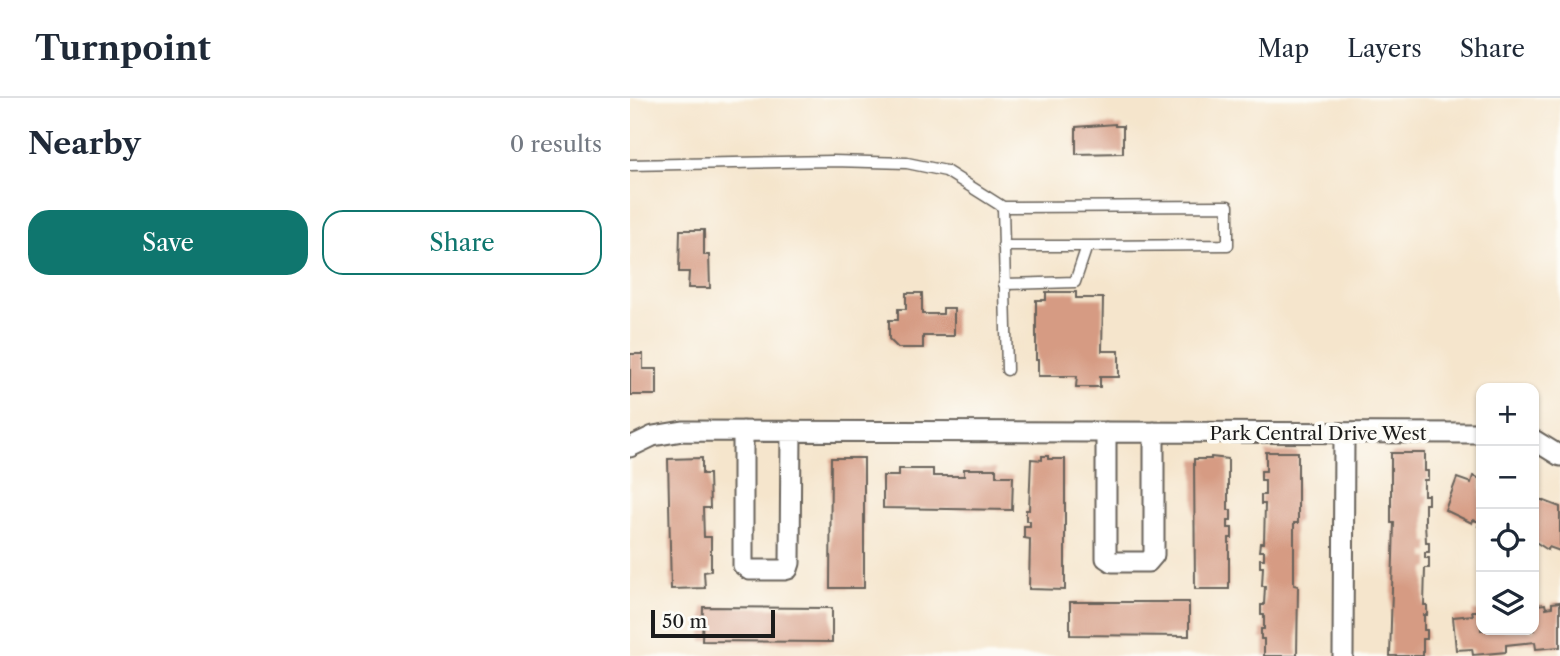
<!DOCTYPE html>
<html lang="en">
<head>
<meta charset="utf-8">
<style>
	:root { --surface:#fff; --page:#f2f2f3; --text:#1f2937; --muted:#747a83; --line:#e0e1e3; --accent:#0f766e }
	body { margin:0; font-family:"Libre Caslon Text",serif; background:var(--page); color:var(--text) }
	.controls { position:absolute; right:21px; bottom:21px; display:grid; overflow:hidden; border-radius:14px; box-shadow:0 2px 5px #0004 }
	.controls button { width:63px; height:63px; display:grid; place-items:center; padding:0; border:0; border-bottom:2px solid var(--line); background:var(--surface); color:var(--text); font:35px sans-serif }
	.scale { position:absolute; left:21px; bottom:18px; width:124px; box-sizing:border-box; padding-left:7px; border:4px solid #1c1c1c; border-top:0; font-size:19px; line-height:24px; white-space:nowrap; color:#1c1c1c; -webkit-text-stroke:5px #fdfcf7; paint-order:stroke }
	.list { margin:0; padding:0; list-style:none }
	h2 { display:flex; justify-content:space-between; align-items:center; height:91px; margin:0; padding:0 28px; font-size:30px }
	h2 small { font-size:23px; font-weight:400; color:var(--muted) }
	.actions { display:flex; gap:14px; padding:21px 28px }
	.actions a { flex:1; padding:16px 0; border:2px solid var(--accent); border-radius:21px; text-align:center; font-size:24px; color:var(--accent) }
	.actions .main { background:var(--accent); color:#fff }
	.icon { flex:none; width:38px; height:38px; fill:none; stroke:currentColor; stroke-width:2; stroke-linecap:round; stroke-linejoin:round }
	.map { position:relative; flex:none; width:930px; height:558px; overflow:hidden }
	header { display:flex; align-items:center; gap:42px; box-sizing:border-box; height:98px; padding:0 35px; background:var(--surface); border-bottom:2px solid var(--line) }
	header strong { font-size:33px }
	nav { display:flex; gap:38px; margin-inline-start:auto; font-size:24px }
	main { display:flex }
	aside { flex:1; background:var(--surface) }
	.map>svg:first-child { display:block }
	.building { fill:#d69b83 }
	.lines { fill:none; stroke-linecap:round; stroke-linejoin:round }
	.lane-casing { stroke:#68625a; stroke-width:13 }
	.street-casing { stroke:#68625a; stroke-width:23 }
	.lane { stroke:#fff; stroke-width:10 }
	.street { stroke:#fff; stroke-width:19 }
	.labels { text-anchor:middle; stroke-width:7; stroke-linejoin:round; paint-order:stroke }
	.street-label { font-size:19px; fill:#1c1c1c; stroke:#fdfcf7 }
</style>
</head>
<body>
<header>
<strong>Turnpoint</strong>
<nav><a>Map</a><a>Layers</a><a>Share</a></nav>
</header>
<main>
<aside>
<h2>Nearby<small>0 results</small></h2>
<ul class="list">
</ul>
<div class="actions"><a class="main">Save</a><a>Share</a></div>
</aside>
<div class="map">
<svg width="930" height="558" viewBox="0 0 930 558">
	<rect width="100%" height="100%" fill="#fdfcf7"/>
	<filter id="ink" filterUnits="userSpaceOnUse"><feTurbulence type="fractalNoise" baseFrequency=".0143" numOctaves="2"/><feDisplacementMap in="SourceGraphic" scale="14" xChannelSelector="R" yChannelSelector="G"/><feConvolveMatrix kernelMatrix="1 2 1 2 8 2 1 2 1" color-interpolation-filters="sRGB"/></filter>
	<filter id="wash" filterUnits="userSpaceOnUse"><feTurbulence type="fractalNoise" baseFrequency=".00686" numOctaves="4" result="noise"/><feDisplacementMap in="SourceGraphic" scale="28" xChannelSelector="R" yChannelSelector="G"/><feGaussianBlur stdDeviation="1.57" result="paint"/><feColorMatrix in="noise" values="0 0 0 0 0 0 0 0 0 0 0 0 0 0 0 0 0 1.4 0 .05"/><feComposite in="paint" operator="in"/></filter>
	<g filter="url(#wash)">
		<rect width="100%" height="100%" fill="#f5e5cc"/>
		<g id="blocks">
			<!-- building -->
			<path class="building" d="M485,26V28H493V55L446,56V29Z
				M50,132H74V157H79L80,190H58L59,174H49Z
				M416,194H446V200H473L472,253H489V279H470V289H446L447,278H408V262H406V202H416Z
				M276,195H292V216H313V210H324V238H293V250H268L259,241V222H268V211H276Z
				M0,256H13V271H27V297H0Z
				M636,354H668V425H664V487L668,488L667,558H634V541H631V531H634V517H631V507H634L635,488H632L633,469H630V461H634V453H629L630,445H634L635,406H631V397H635V382H631V373H636Z
				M761,355H795V373H798V382H794V397H798V406H795V424L796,444H799V454H795V460H799V470H795L794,507H797V517H794V532H797V541H793V558H760L764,425H761Z
				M412,358H418V361H435V492L399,491L400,441L394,440V428H400V423H396V412H399L401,361L412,362Z
				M581,359L598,361V412H601V422H598V430H602V440H599V491H565L564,361H581Z
				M72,360V376H79L80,410H73L74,439H81V473L74,474L75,490L41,491L38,361Z
				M201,360H234V490H200Z
				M269,371H303V378H334V371H366V378H383L382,412L253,410V378H269Z
				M843,378L851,381V429L848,428L850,424L843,422L842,425L815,412L827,380L841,385Z
				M904,399L930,409V453L919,449L918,452L904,443Z
				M440,504H559V538L440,537Z
				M930,504V549L906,551L905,544L876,547V554L843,557L842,551L826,552L823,519L843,517L842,513H851V532H904V512H907L906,507L915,506L916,510L922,509V505Z
				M73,509L202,510V544L72,543Z"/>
		</g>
	</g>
	<g filter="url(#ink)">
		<use href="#blocks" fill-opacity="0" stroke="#68625a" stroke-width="2"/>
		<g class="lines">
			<!-- lane casing -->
			<g class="lane-casing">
				<path id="lane" d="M0,67L203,63L277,65L316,73L373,109L377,272
					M373,109L598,108V147L457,148L445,184L374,186
					M373,148H457"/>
			</g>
			<!-- street casing -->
			<g class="street-casing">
				<path id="street" d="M113,333V467L119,472H154L158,471L160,465L161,333
					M476,334V460L482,464H518L524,457V334
					M904,342L930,358
					M0,349L23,338L53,333L851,335
					M713,558L714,335"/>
			</g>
			<!-- lane -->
			<use href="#lane" class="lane"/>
			<!-- street -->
			<use href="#street" class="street"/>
		</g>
	</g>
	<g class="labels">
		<!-- street labels -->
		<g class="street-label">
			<text x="688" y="342">Park Central Drive West</text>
		</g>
	</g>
</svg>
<div class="controls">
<button>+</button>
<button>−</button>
<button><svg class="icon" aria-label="locate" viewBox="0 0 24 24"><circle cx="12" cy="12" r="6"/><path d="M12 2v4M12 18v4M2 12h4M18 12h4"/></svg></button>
<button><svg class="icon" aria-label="layers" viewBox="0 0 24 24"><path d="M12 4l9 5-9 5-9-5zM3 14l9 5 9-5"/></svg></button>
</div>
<div class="scale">50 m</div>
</div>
</main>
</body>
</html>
